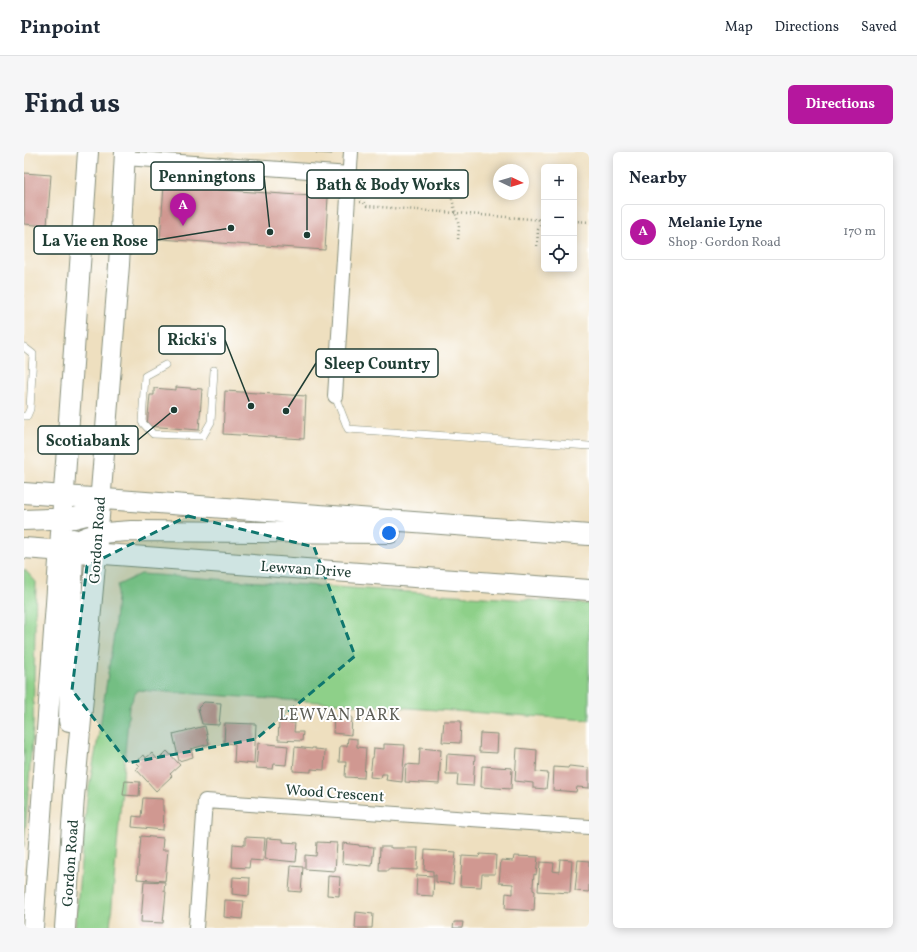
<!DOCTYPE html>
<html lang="en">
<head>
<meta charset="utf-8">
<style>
	:root { --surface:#fff; --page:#f6f6f7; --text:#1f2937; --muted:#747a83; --line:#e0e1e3; --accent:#b5179e }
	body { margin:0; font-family:Vollkorn,serif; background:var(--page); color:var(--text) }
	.controls { position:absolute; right:12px; top:12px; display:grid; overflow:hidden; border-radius:6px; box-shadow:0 2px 10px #0003 }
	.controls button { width:36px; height:36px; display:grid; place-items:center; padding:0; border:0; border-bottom:1px solid var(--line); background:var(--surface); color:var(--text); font:20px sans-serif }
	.compass { position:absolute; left:469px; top:12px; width:36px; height:36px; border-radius:50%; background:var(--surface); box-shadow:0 2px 10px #0003; rotate:94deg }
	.you { position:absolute; left:365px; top:381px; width:14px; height:14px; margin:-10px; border:3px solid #fff; border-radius:50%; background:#1a73e8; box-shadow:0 0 0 6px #1a73e833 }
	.badge { display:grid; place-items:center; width:26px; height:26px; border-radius:50%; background:var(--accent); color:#fff; font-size:13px; font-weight:700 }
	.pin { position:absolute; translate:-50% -33px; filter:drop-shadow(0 1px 2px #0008) }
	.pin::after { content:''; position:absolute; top:21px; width:14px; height:12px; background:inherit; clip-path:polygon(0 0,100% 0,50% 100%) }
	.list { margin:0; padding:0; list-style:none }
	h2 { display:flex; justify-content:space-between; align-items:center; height:52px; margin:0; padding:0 16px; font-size:17px }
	h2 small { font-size:13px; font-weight:400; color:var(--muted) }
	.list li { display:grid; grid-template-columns:26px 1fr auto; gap:12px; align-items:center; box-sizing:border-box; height:56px; margin:0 8px 8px; padding:0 8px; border:1px solid var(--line); border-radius:6px }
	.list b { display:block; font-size:15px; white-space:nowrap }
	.list p { margin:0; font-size:13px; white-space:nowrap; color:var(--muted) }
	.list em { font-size:13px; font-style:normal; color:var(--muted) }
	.icon { flex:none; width:22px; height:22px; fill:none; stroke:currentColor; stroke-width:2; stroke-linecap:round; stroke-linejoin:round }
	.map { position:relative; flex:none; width:565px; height:776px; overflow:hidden; border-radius:6px }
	header { display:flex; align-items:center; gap:24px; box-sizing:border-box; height:56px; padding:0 20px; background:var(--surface); border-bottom:1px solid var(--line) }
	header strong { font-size:19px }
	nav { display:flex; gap:22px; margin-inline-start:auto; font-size:14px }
	.intro { display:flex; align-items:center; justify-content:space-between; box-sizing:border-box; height:96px; padding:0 24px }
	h1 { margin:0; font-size:28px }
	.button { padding:10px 18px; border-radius:6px; background:var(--accent); color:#fff; font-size:14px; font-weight:700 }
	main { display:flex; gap:24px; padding:0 24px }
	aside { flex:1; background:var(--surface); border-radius:6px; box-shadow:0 2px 10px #0003 }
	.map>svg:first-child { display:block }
	.green { fill:#8ed089; stroke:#56865e }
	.building { fill:#d09891 }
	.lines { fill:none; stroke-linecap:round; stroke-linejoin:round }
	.lane-casing { stroke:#868e7a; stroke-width:8 }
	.street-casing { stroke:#868e7a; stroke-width:16 }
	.secondary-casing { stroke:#868e7a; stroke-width:22 }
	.path { stroke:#868e7a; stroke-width:2.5; stroke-dasharray:1 3; stroke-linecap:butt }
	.lane { stroke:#fff; stroke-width:7 }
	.street { stroke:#fff; stroke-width:14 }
	.secondary { stroke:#fff; stroke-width:20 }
	.marked { fill:#0f766e; fill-opacity:0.2; stroke:#0f766e; stroke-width:3; stroke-dasharray:8 5; stroke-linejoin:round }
	.labels { text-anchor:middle; stroke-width:4; stroke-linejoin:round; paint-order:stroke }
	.street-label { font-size:15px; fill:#1f3d34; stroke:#fff }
	.neighbourhood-label { font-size:16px; letter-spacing:1px; fill:#5d5d55; stroke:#fff }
	.leader { fill:none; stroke:#1f3d34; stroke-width:1.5 }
	.callout-dot { fill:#1f3d34; stroke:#fff; stroke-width:1.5 }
	.callout { fill:#fff; stroke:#1f3d34; stroke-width:1.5 }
	.callout-label { font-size:16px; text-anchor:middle; font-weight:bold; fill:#1f3d34 }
</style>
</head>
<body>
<header>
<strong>Pinpoint</strong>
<nav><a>Map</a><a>Directions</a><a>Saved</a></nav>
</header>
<div class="intro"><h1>Find us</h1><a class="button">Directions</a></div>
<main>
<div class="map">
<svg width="565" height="776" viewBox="0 0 565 776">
	<rect width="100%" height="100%" fill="#fff"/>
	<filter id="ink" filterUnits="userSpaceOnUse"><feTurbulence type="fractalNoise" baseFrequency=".025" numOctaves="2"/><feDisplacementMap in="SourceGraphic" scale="8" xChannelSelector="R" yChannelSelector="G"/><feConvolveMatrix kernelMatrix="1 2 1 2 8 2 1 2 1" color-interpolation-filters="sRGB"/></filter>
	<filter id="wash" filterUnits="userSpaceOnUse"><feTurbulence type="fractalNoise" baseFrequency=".012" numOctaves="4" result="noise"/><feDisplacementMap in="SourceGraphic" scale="16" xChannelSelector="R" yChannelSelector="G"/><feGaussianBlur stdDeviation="0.9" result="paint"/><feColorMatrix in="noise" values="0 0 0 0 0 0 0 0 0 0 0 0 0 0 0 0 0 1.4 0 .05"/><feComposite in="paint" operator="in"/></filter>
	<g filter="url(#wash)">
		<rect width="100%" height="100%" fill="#eedfbf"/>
		<!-- green -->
		<path class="green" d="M0,417L12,430L9,576L0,695Z
			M117,422L565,452V568L113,538L105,555L86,776H51L63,646L75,581L90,482L94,433Z"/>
		<g id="blocks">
			<!-- building -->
			<path class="building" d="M292,0H308V2L292,1Z
				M0,21L27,23L23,74L0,72Z
				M140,34L304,45L301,98L136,87Z
				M152,235L178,237L175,278L123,274L126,243H130V236L152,238Z
				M201,239L282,244L280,287L199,282Z
				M180,550L197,551L195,573L178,572L174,556Z
				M310,564L328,565L327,583L309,581Z
				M420,569H437L436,591L418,590Z
				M255,570L271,571L270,580H279L278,589L254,588Z
				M201,571L232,572L230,612L210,610L211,592L200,591Z
				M181,574L185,592L167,597L169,605L155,609L149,582Z
				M456,581L474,582L473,601L455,600Z
				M324,586L333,587V595L342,596L340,626L321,625L322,610H315L316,594H323Z
				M234,591L264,594L262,613L250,612L249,617L232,616Z
				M360,592L381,593L378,630L362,628L363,622H358L357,626L346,625L348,606H349L350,596L360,597Z
				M271,595L288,597V596H291V597L301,598L300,618L287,617V620L269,619Z
				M396,596L417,598L415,632L381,630L382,612L395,613Z
				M493,596L513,598L512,620L524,621L522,637L509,636V631L491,629Z
				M143,599L156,613L146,622L148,624L132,639L112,617L116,614L112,610L120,603L122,606L128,601L134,608Z
				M423,602L451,604L449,634L433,633L434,622H422Z
				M458,614L488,616L487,637L457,635Z
				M545,614L565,616V636L553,635L552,640L529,638L530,615L544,616Z
				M101,629L116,630L115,644L99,643Z
				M119,646L139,647V659H140L139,678L108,675L109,664L117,665Z
				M117,684L139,686L138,698H144L141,729L113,727Z
				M221,685L241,686L239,709L226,708L225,716L208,715L209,692L221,693Z
				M243,686L259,687V690L274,691L272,710L241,707Z
				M293,690L313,691L311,719L281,717V703L292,704Z
				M319,691L335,693V694L350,695L348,714L318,711Z
				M356,695H367V696H394L393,718L364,717V719H355Z
				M401,698L432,700L429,732L412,730V723H409V719L400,718Z
				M456,702L472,703L471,722H458L457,735L436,734L438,704L455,705Z
				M490,704L514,705L512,723L510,722L509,733V738L511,739L510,759L481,757L482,741L489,742V732L475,731L477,708L489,709Z
				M536,707L548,708L546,741L514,739L516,710L530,711L529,719L535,720Z
				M554,708L565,709V740L551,739Z
				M267,714L279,715L277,740L265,739Z
				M393,723L410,724L409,744L392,743Z
				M304,724L316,725L315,744L303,743Z
				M209,725L226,726L225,744L208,742Z
				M120,729L141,730L140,739L142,740L139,771L117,770Z
				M201,748L220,749L218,767L200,765Z
				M332,760L349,762L348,776H331Z
				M430,770H439L438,776H429Z"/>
		</g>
	</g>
	<g filter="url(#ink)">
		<use href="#blocks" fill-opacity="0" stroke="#868e7a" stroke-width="1"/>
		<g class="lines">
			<!-- lane casing -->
			<g class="lane-casing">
				<path id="lane" d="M0,195L9,202L6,257L3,264H0
					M141,213L121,224L118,270L129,282L179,284L187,270L190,218
					M311,244L324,277L565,294"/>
			</g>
			<!-- street casing -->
			<g class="street-casing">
				<path id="street" d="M101,6L326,22
					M311,244L327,0
					M172,776L181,649L565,675"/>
			</g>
			<!-- secondary casing -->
			<g class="secondary-casing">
				<path id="secondary" d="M0,341L565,383
					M0,368L50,366L66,362L70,359L76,347
					M0,396L565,438
					M35,399C43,395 50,390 58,387C73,380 91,380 107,379L366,381
					M45,569L49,387
					M9,776L64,0
					M41,776L50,645L72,402L95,113L101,0"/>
			</g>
			<!-- path -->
			<path class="path" d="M429,35L428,47L435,74L434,88
				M336,50H339L343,54L520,68
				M550,69L565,70
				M513,94L514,78L520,65"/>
			<!-- lane -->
			<use href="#lane" class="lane"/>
			<!-- street -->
			<use href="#street" class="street"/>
			<!-- secondary -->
			<use href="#secondary" class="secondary"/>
		</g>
	</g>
	<!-- marked area -->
	<path class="marked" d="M164,364L290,395L331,504L232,587L104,611L48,538L63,414Z"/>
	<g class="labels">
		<!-- street labels -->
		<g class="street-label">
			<text transform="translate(73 388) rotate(-86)" y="5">Gordon Road</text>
			<text transform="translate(282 417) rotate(4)" y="5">Lewvan Drive</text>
			<text transform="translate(311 641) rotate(4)" y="5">Wood Crescent</text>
			<text transform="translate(46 711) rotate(-86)" y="5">Gordon Road</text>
		</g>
		<!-- neighbourhood labels -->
		<g class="neighbourhood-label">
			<text x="316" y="568">LEWVAN PARK</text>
		</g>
	</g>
	<!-- callouts -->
	<path class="leader" d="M246 80L240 24M283 83L283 32M207 76L133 88M227 254L201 188M262 259L292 211M150 258L114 288"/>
	<g class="callout-dot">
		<circle cx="246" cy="80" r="4"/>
		<circle cx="283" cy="83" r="4"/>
		<circle cx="207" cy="76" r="4"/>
		<circle cx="227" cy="254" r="4"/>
		<circle cx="262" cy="259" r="4"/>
		<circle cx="150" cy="258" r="4"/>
	</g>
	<g class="callout">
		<rect x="127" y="10" width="113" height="28" rx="4"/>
		<rect x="283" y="18" width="161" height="28" rx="4"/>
		<rect x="10" y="74" width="123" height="28" rx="4"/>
		<rect x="135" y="174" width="66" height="28" rx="4"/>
		<rect x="292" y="197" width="122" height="28" rx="4"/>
		<rect x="14" y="274" width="100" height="28" rx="4"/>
	</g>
	<g class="callout-label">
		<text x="183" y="30">Penningtons</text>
		<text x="364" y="38">Bath &amp; Body Works</text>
		<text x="71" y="94">La Vie en Rose</text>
		<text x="168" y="193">Ricki's</text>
		<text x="353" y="217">Sleep Country</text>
		<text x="64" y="294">Scotiabank</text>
	</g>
</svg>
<div class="controls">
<button>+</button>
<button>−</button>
<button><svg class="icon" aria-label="locate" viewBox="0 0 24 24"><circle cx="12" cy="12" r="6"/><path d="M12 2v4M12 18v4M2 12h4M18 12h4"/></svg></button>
</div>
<svg class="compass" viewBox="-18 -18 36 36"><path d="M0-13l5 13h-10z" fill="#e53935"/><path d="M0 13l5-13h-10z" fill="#747a83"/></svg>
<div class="you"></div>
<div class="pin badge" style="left:159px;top:74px">A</div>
</div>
<aside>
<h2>Nearby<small></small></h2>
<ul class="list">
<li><span class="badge">A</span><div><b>Melanie Lyne</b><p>Shop · Gordon Road</p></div><em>170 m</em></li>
</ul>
</aside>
</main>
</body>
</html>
